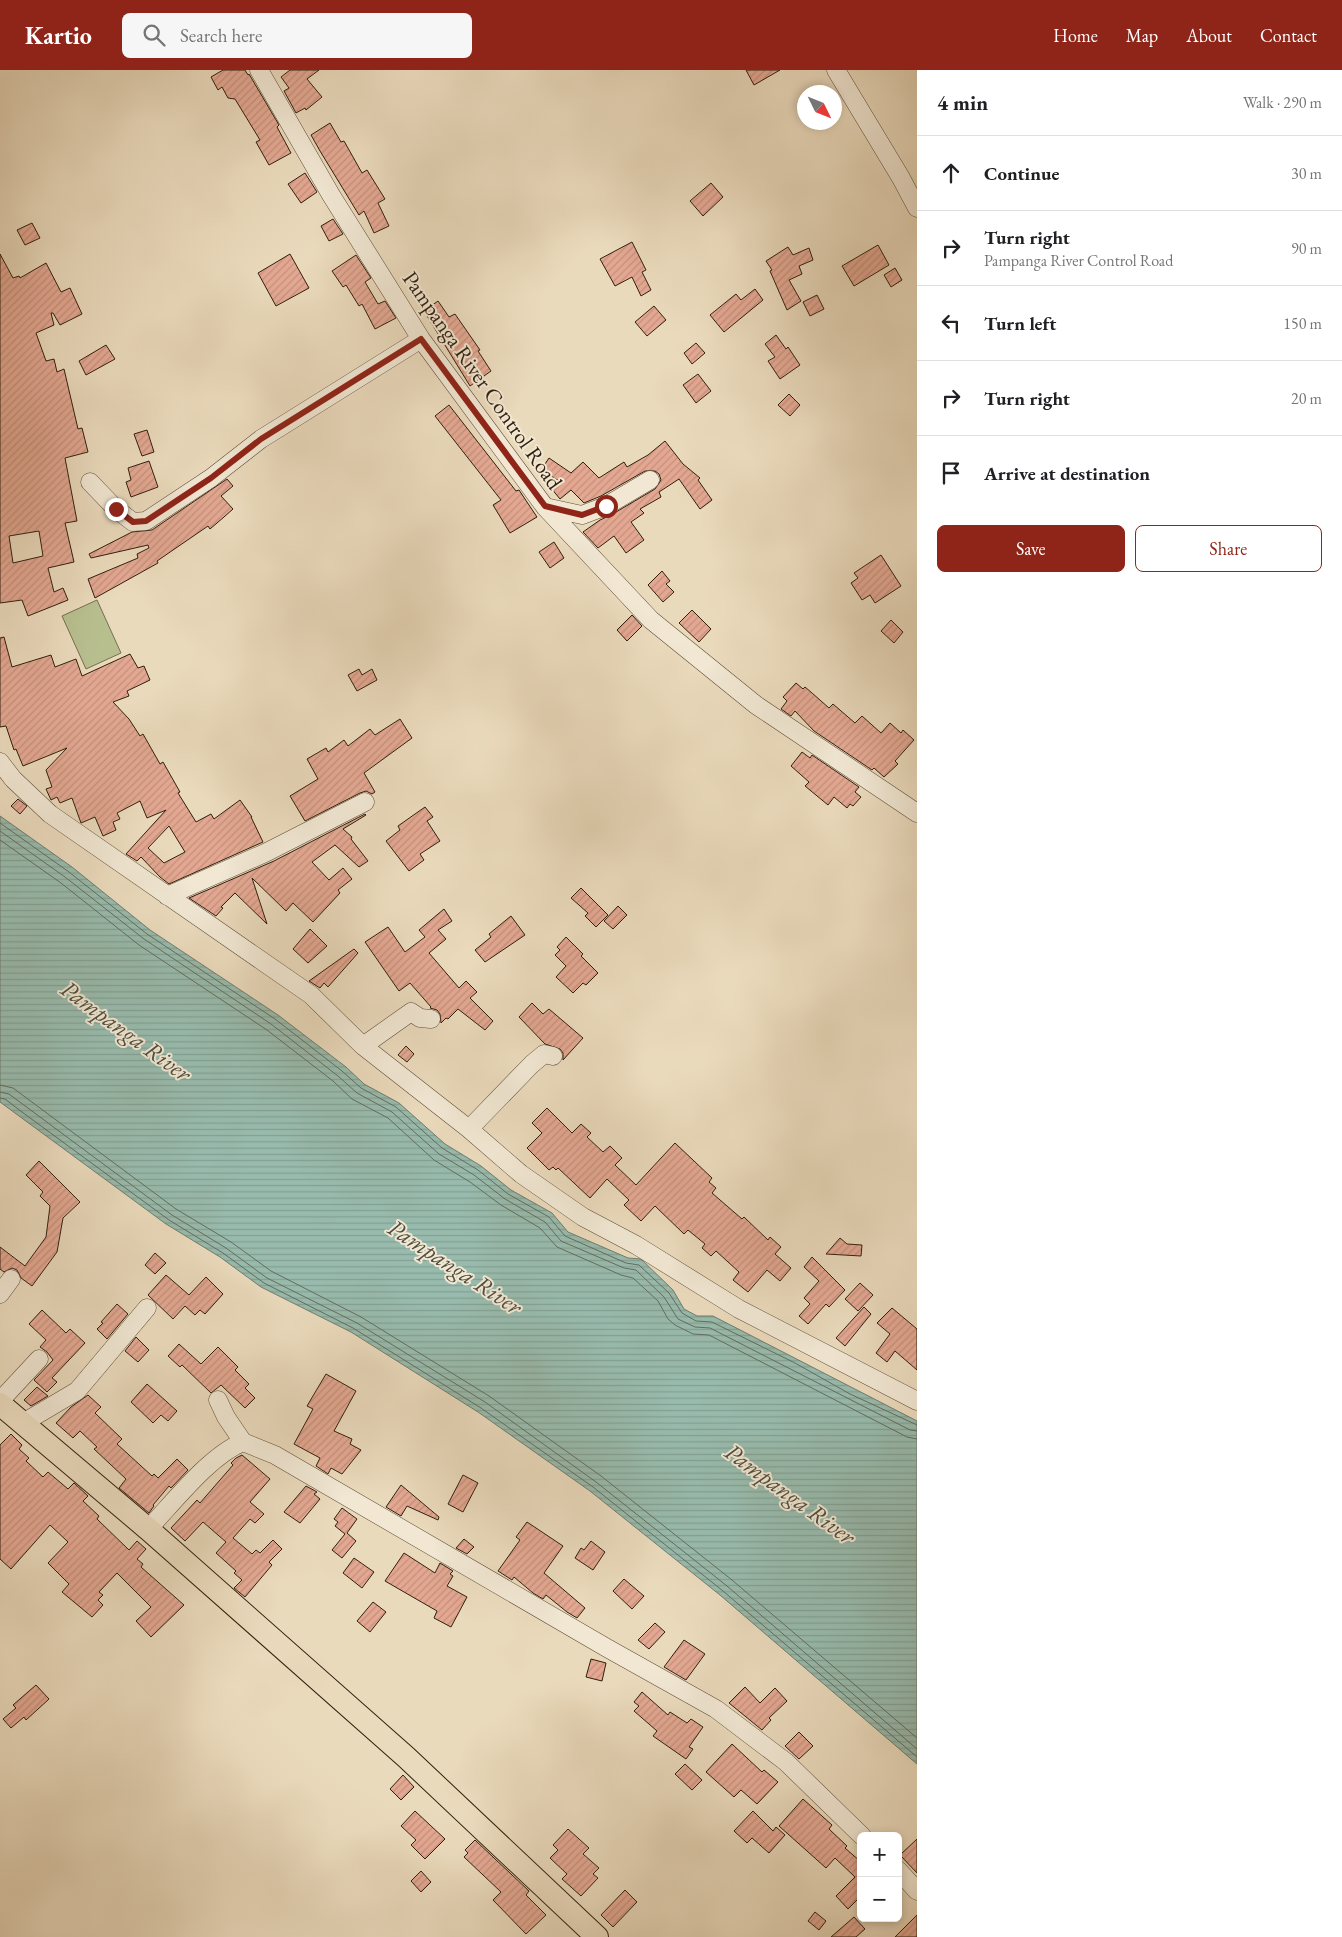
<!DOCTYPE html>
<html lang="en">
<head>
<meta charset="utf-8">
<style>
	:root { --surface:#fff; --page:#f6f6f6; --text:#202124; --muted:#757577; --line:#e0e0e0; --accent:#8f2418 }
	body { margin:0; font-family:"EB Garamond",serif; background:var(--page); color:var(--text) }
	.controls { position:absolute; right:15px; bottom:15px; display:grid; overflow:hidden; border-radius:8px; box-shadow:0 2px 8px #0003 }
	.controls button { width:45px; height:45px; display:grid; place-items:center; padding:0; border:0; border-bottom:1px solid var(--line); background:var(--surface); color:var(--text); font:25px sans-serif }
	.compass { position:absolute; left:797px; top:15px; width:45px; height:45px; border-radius:50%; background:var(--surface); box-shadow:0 2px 8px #0003; rotate:133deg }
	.stop { position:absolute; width:15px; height:15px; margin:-11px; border:4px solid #8f2418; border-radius:50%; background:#fff }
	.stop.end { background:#8f2418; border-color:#fff; box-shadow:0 1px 5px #0008 }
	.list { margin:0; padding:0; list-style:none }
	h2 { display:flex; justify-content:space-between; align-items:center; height:65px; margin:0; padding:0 20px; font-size:21px }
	h2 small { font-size:16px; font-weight:400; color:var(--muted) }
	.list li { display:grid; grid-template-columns:32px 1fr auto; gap:15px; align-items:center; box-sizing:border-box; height:75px; padding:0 20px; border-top:1px solid var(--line) }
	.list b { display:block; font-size:19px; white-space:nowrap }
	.list p { margin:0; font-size:16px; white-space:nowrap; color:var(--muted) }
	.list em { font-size:16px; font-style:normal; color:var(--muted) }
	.actions { display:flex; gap:10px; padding:15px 20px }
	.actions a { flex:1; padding:11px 0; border:1px solid var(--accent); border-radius:8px; text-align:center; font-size:18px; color:var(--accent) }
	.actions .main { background:var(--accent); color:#fff }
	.icon { flex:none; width:28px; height:28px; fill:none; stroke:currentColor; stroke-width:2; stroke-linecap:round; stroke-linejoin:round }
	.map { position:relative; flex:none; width:917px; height:1867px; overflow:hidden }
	header { display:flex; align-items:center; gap:30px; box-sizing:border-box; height:70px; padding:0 25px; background:var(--accent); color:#fff }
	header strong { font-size:24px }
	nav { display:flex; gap:28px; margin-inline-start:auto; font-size:18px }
	.search { width:350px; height:45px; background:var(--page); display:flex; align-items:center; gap:12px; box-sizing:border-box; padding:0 18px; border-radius:8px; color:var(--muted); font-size:19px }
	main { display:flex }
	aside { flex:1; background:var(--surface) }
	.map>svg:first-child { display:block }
	.pitch { fill:#b8bf8f; stroke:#746f4e }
	.water { fill:url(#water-rules); stroke:#6f7d6d }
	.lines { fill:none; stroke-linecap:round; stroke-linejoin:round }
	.shore { stroke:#646d5d; stroke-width:1 }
	.building { fill:url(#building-hatch); stroke:#311f0d; fill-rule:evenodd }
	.minor-casing { stroke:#5f4e39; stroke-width:19 }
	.major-casing { stroke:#311f0d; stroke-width:24 }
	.minor { stroke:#f1e7d3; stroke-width:18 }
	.major { stroke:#eadabc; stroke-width:22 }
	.route { stroke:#8f2418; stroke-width:6 }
	.labels { text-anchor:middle; stroke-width:4; stroke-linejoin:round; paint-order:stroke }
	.street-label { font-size:22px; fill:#311f0d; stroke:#f1e7d3 }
	.water-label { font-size:24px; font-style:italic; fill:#504e3d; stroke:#f1e7d3 }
</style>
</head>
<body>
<header>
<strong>Kartio</strong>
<div class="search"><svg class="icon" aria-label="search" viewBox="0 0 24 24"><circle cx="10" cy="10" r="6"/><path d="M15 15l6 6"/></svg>Search here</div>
<nav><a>Home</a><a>Map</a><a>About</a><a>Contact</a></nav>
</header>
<main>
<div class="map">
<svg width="917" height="1867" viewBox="0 0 917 1867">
	<defs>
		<pattern id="water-rules" width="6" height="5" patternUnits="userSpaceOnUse" patternTransform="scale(1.25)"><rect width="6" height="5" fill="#98bbad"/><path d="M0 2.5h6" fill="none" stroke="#83a094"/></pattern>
		<pattern id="building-hatch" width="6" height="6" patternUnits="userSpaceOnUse" patternTransform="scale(1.25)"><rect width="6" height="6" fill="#e4a892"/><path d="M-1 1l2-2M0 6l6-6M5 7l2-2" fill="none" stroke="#c4907d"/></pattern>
	</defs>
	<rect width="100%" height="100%" fill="#eadabc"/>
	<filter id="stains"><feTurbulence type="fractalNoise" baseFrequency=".004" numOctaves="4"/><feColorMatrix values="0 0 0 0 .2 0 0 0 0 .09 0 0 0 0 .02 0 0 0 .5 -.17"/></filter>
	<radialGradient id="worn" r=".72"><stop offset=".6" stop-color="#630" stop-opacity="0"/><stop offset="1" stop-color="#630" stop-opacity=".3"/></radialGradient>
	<!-- pitch -->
	<path class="pitch" d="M97,530L121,583L86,599L62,546Z"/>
	<!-- water -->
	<path class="water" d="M0,746L72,797L150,860L278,945L346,997L364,1014L399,1033L445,1074L481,1096L511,1120L552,1143L568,1162L628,1188L641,1189L673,1220L684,1239L697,1246H713L917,1351V1694L720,1525L590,1421L478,1342L351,1262L261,1217L220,1187L166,1154L0,1032Z"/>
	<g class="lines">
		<!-- shore -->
		<path class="shore" d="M0,753L69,802L147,864L275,949L342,1001L361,1018L396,1037L442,1078L478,1100L508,1124L549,1147L565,1166L626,1193L639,1195L669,1223L682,1243L696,1251L712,1252L795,1293L850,1324L917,1355
			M0,761L65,807L144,869L271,954L338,1006L357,1023L392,1042L439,1084L474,1105L505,1129L545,1152L561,1171L624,1198L636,1200L664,1227L678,1249L695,1257L710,1258L910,1360L917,1361
			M0,770L61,813L139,875L267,960L333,1011L352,1029L388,1048L434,1090L470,1112L501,1135L540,1158L557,1177L621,1205L633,1208L658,1231L668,1249L675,1255L693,1264L709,1265L907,1367L917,1369
			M0,1015L13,1018L176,1139L231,1172L271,1201L361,1247L489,1326L601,1406L732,1510L917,1668
			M0,1022L9,1024L172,1145L226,1178L267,1208L357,1253L485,1332L596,1412L727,1516L917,1679
			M0,1028L5,1029L22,1042L169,1150L223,1183L264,1213L353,1258L481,1338L593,1417L723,1521L917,1687"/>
	</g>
	<!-- building -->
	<path class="building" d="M223,0H245L248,5L249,4L279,55L277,57L291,83L269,95L256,72L260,70L235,29L228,28L222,17L218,20L211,7Z
		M290,0H319L307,9L322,27L306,40L305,38L296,43L284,21L289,18L281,7Z
		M746,0H780L754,15Z
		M330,53L341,72L344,71L362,103L367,100L385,129L378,133L389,156L374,163L364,141L359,145L320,81L311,65Z
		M305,103L317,122L301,133L288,114Z
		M711,113L723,127L703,146L690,131Z
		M333,149L343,164L329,171L321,156Z
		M32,153L40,168L25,175L17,160Z
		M632,172L646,200L642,202L651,220L641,226L632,207L615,216L600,189Z
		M878,175L889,195L854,216L842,196Z
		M788,177L793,185L809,178L813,190L799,196L802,204L789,210L801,231L787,240L770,201L772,200L766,191Z
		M0,184L13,208L19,206L20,208L46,193L61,222L70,218L82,244L60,255L53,243H51L54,255L36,263L46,291L54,289L57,302L64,299L78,359L82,358L88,382L65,388L77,451L65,453L74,492L48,498L54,522L63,518L68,530L28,546L22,530L0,533ZM39,461L43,486L13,493L9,466Z
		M290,184L309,218L276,236L258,203Z
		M356,185L371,208L365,212L378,234L385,231L396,248L375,259L362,234L359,236L346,215L343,217L332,201Z
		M895,198L902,210L891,217L884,205Z
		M755,219L763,230L724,262L710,245L736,224L741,230Z
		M817,225L824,239L810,246L803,232Z
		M438,231L449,247L455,244L480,280L478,281L491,301L470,316L424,241Z
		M654,236L666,250L647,266L635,252Z
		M776,265L786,279L788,277L800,295L780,309L768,291L775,287L765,274Z
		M696,273L705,283L692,294L684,283Z
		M106,275L115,289L86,305L79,291Z
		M698,304L711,321L696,333L683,315Z
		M789,324L800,335L790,346L778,335Z
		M449,335L516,421L519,420L537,447L510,463L493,435L501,430L435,346Z
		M147,360L154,382L142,386L134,364Z
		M665,371L683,394L700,408L698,410L712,430L700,439L679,409L659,422L661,427L640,439L644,443L631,452L644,470L626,483L614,466L598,478L583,462L600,450L611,445L655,419L661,410L659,404L655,401H645L601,426L584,433L571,420L560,429L551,418L559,411L541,400L549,388L571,403L583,392L599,408L624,392L627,397L648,385Z
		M149,391L158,417L131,427L126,412L131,410L128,398Z
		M227,409L233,416L221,426L233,439L224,447L210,459L208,456L157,491L158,493L95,528L88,509L138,488L137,484L149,478L148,475L91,488L89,484L132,462L152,460Z
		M554,472L564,488L550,498L539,482Z
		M881,485L901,516L875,533L870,525L862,530L851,513L858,508L854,503Z
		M662,501L670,511L666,514L674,522L663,532L648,515Z
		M692,540L711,559L699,572L679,553Z
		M632,545L642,556L627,571L617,560Z
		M891,550L903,562L894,573L881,561Z
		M4,567L12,597L51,585L55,597L76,589L82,606L130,584L138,598L144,596L150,610L127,621L129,626L113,632L129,649L140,666L143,664L160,694L163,692L180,722L178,723L196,752L211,744L214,749L240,730L252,747H251L263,772L169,814L160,807L141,787L137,791L126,784L166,740L147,748L140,731L117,743L120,749L113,752L116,760L103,766L95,747L81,753L72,728L60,733L57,727L51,730L46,719L52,717L46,700L67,678L23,696L16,679L14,680L6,656L0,657V568ZM169,756L185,782L164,793L148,778Z
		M359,599L362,605L372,599L377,610L357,621L348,605Z
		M796,613L803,619L805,617L812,623L829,638L833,634L855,653L862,646L881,663L890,653L901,663L903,660L914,670L895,691L898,694L884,707L874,698L872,700L814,661L795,641L791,646L781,639L787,631L783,627Z
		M400,649L412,668L364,703L375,722L372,724L366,721L360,723L305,751L290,726L318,709L307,689L326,678L328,682L344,670L348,676L370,659L375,665Z
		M802,682L810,688L812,685L859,717L855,722L861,727L853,736L850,734L847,738L834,727L828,735L805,716L809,712L791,696Z
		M18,729L27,736L20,744L11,736Z
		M425,737L433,747L427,751L440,771L420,784L424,790L409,801L386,771L400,760L398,756Z
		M365,744L366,745L343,759L352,767L351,769L368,791L359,797L335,775L312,792L329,810L343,798L352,809L338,820L340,823L313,852L293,833L286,841L252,808L267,854L235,823L221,837L223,838L216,846L189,828L274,791Z
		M581,818L608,845L596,857L585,846L588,843L571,828Z
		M618,836L627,845L613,859L604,851Z
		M444,839L452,851L438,860L446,869L429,883L459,918L466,911L477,922L470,928L493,951L485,960L458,939L448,949L446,948L441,953L440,944L437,940L430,938L431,937L410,913L399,921L365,872L388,857L405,882L425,867L419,860Z
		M511,846L525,865L485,892L475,880L491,867L489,864Z
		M310,859L327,876L308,893L293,879Z
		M566,867L583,884L581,886L598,903L586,915L583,913L573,923L556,907L566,896L555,885L560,880L557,877Z
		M354,879L358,883L328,917L324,913L320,918L309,911Z
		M532,933L543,944L549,939L583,968L563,990V983L560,979L545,974L519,947Z
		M406,976L414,984L407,992L398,985Z
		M547,1038L572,1063L581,1054L591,1063L587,1067L603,1082L610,1076L622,1088L615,1095L636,1115L675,1073L712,1108L709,1112L716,1118L712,1123L742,1149L744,1147L768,1170L770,1167L781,1177L775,1184L791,1198L780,1211L767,1200L748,1222L733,1210L739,1202L716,1181L711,1186L702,1178L705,1174L688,1160L684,1164L655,1136L641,1151L624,1135L629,1130L607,1109L590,1128L558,1098L556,1100L553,1097L549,1100L527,1078L542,1063L532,1053Z
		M39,1091L80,1132L63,1148L57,1182L32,1216L21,1208L17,1200L12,1198L4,1202L0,1199V1177L25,1196L46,1167L50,1136L40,1126L43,1122L26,1105Z
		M840,1168L847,1174L862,1175L861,1186L826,1184Z
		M155,1183L166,1193L155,1204L145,1195Z
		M812,1187L845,1220L829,1237L826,1234L808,1254L799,1246L810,1234L804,1228L819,1211L804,1197Z
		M166,1205L189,1225L206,1207L223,1224L205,1244L200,1240L195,1245L185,1236L173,1249L148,1225Z
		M860,1213L873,1225L858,1241L845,1229Z
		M117,1234L128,1244L107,1269L97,1259L103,1253L101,1252Z
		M864,1237L871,1244L845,1276L836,1268Z
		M892,1238L917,1259V1300L895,1281L887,1292L876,1283L890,1264L877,1253Z
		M42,1240L66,1263L70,1259L85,1273L52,1308L57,1312L47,1322L34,1310L53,1290L47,1282L40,1277L46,1270L29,1254Z
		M136,1267L149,1280L138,1292L125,1281Z
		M179,1274L201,1294L218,1277L238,1297L235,1300L249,1314L245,1318L255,1328L245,1338L221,1315L211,1323L182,1295L180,1297L168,1286Z
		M326,1304L356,1321L334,1361L352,1369L350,1374L361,1380L342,1404L331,1398L328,1404L316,1396L320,1388L294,1374L313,1339L307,1336Z
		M147,1314L177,1341L168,1351L161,1345L153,1353L131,1332Z
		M37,1317L48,1326L31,1336L24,1330Z
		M88,1325L101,1337L95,1343L122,1369L117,1374L152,1406L154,1404L158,1408L177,1389L188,1400L171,1418L169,1416L153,1435L154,1436L149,1443L119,1418L126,1409L94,1379L97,1377L80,1361L73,1368L56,1353L71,1337Z
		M11,1364L22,1375L19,1379L29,1388L26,1391L43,1407L48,1402L68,1419L74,1413L88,1426L83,1431L99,1446L97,1449L129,1480L137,1471L146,1479L137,1489L143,1494L141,1497L184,1535L151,1567L136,1551L151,1537L117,1503L99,1522L103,1525L98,1530L103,1535L92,1547L62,1522L69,1514L48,1493L68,1472L50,1455L11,1499L0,1489V1375Z
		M242,1385L270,1409L250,1432L264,1444L255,1453L250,1449L233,1468L252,1484L256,1480L260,1483L273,1470L282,1479L269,1492L272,1495L245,1527L234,1518L242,1510L234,1503L236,1501L216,1483L226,1472L203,1452L185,1471L171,1458L197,1430L200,1433L233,1395L231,1393L236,1388Z
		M463,1405L478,1413L463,1442L448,1434Z
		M401,1415L439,1447L438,1450L407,1436L401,1446L386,1437Z
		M306,1416L317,1422L314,1424L320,1429L300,1453L284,1442Z
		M342,1438L357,1449L347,1463L356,1471L342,1488L332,1480L345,1464L335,1456L338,1452L334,1449Z
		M527,1452L563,1476L544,1503L585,1538L577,1548L567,1542L546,1525L543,1529L533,1523L514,1507L512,1510L498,1501L520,1470L516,1467Z
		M464,1469L474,1477L467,1484L456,1478Z
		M591,1471L605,1482L593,1500L575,1488L581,1478L584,1480Z
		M404,1483L435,1503L440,1493L453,1501L450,1504L453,1506L447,1516L467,1527L451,1557L434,1548L437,1541L385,1511Z
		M354,1488L374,1502L362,1518L343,1503Z
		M624,1509L644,1526L632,1539L613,1521Z
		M373,1532L386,1542L370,1562L357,1551Z
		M655,1553L665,1562L649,1579L638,1570Z
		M684,1570L705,1584L686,1610L664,1597Z
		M591,1589L606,1593L602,1611L586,1607Z
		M36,1615L49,1629L26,1650L24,1647L11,1658L3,1649L16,1638L13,1635Z
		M745,1617L760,1633L775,1618L787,1631L769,1648L771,1650L762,1660L729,1633Z
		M642,1622L668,1645L670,1642L687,1653L691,1649L703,1657L689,1677L693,1679L686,1689L653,1666L657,1661L634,1641L639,1636L634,1632Z
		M799,1662L813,1676L799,1689L785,1676Z
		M732,1674L762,1702L764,1700L778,1712L757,1734L741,1720L734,1727L706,1702Z
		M685,1694L702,1710L692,1720L675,1704Z
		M403,1705L414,1717L401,1730L390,1719Z
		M803,1729L832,1755L829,1759L847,1776L845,1778L861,1792V1826L848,1839L836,1826L855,1807L835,1788L826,1798L779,1756Z
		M415,1741L445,1769L425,1789L411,1775L416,1770L401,1756Z
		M753,1741L773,1761L776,1757L785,1765L769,1783L752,1768L747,1773L734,1761Z
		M568,1759L589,1778L583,1784L599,1798L593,1804L598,1808L581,1826L562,1809L567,1804L550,1788L558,1780L553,1775Z
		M917,1769V1803L900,1785Z
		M475,1770L529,1821L526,1825L546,1845L526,1864L493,1830L501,1822L464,1787L468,1783L465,1780Z
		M421,1801L431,1812L421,1822L411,1811Z
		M625,1820L637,1832L613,1857L601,1845Z
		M815,1842L826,1851L819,1860L808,1851Z
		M917,1845V1867H895Z
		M854,1847L865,1859L856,1867H831Z"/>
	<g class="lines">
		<!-- minor casing -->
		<g class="minor-casing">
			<path id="minor" d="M259,0L331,125L421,269L545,437L651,550L756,635L917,743
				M836,0L901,108L917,138
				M90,412L116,439L133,452L146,451L211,408L261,369L421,269
				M545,437L582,445L606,436L650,410
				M0,692L13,709L50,744L311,925L363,976L469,1059L521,1104L583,1147L636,1175L739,1239L917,1331
				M167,826L265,783L365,732
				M363,976L411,942L420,948L431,949
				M469,1059L532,994L544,984L553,986
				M0,1224L11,1209
				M218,1330L226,1347L243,1372L275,1385L607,1578L716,1639L786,1692L862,1766
				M0,1331L39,1289
				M23,1353L77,1321L147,1238
				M148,1459C174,1432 209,1386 243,1372
				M898,1800L917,1821"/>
		</g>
		<!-- major casing -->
		<g class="major-casing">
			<path id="major" d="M0,1334L148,1459L406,1687L597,1867"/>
		</g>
		<!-- minor -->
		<use href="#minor" class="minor"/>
		<!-- major -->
		<use href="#major" class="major"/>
	</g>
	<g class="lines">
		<!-- route -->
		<path class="route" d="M116,439L133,452L146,451L211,408L261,369L421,269L545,436L582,445L606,436"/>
	</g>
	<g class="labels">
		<!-- street labels -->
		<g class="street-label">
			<text transform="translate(483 310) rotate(55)" y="8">Pampanga River Control Road</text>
		</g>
		<!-- water labels -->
		<g class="water-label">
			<text transform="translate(126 961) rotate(36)" y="8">Pampanga River</text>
			<text transform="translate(455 1197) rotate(33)" y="8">Pampanga River</text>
			<text transform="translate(790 1424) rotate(36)" y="8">Pampanga River</text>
		</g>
	</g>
	<rect width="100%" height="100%" filter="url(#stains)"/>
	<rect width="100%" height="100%" fill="url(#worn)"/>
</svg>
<div class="controls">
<button>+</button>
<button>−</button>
</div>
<svg class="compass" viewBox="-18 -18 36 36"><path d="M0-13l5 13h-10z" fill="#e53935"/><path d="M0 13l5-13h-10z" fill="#757577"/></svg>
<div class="stop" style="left:606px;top:436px"></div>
<div class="stop end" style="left:116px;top:439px"></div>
</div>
<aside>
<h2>4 min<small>Walk · 290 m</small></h2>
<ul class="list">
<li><svg class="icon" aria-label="ahead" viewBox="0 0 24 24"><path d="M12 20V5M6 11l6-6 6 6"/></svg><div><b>Continue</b></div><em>30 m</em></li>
<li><svg class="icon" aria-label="right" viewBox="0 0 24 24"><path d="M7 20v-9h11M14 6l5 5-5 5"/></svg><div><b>Turn right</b><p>Pampanga River Control Road</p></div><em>90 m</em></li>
<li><svg class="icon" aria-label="left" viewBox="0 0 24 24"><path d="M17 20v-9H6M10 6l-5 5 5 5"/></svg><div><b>Turn left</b></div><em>150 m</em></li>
<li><svg class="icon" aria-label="right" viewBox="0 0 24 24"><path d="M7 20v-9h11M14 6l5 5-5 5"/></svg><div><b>Turn right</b></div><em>20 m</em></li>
<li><svg class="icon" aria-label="arrive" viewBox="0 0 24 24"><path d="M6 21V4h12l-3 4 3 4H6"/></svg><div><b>Arrive at destination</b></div></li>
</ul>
<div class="actions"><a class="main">Save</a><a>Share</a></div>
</aside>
</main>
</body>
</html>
